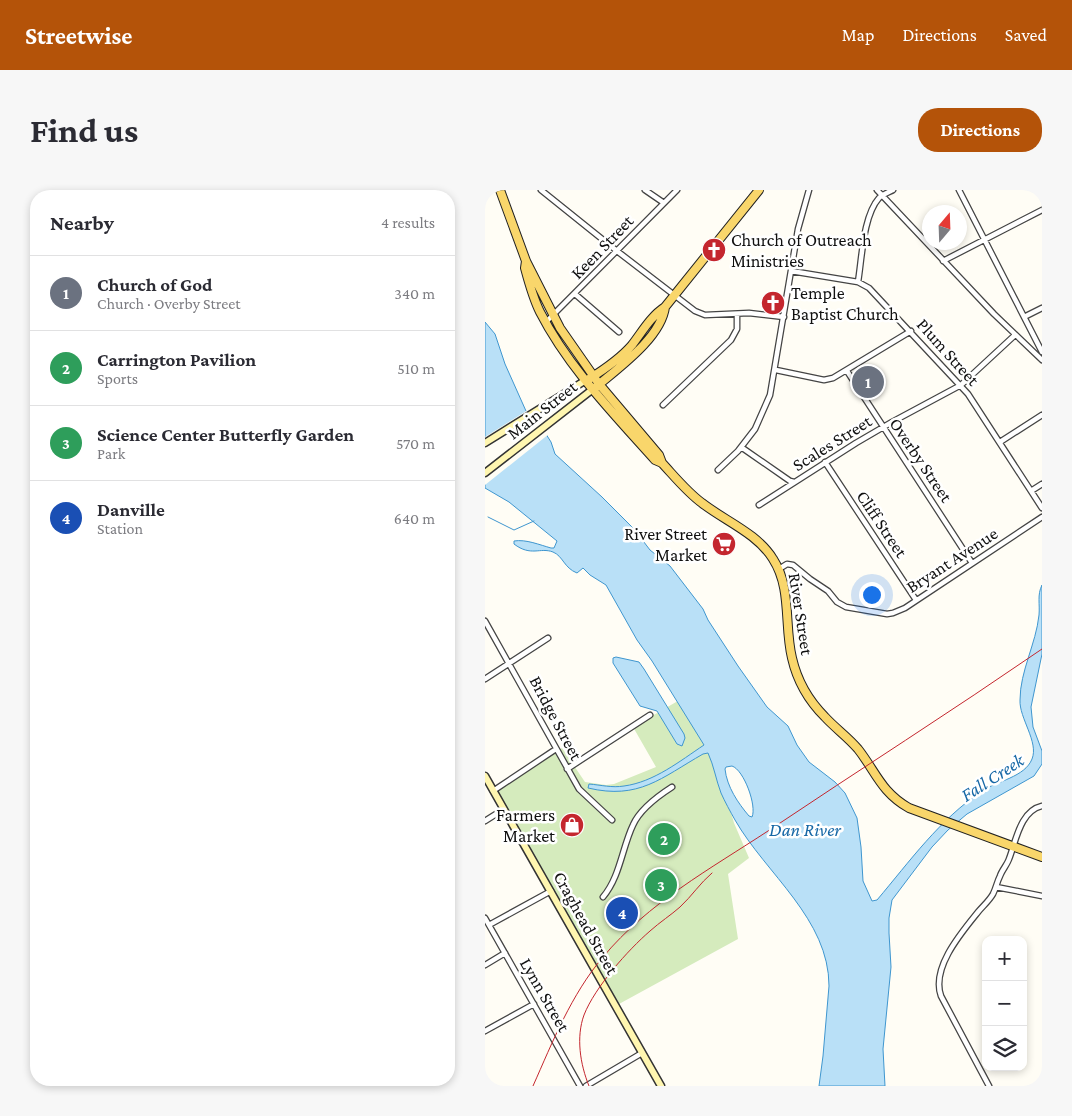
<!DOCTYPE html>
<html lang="en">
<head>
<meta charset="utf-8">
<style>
	:root { --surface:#fff; --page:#f7f7f7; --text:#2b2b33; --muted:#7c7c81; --line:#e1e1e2; --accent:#b45309 }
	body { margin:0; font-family:"Crimson Pro",serif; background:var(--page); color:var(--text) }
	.controls { position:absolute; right:15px; bottom:15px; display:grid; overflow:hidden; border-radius:10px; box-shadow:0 2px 8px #0003 }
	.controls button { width:45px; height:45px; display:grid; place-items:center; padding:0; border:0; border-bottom:1px solid var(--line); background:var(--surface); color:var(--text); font:25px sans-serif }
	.compass { position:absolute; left:437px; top:15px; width:45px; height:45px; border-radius:50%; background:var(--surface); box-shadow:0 2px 8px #0003; rotate:19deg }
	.you { position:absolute; left:386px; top:404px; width:18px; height:18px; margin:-12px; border:4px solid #fff; border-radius:50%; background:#1a73e8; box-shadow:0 0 0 8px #1a73e833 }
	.badge { display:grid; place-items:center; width:32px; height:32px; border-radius:50%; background:var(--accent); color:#fff; font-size:16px; font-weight:700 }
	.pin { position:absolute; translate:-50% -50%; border:2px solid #fff; box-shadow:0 1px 5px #0006 }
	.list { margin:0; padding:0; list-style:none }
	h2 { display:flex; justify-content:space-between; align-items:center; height:65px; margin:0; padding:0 20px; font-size:21px }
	h2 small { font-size:16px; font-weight:400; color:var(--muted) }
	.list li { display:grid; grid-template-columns:32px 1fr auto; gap:15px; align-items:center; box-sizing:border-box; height:75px; padding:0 20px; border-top:1px solid var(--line) }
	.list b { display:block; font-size:19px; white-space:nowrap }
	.list p { margin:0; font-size:16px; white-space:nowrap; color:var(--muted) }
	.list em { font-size:16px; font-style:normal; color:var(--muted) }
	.icon { flex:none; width:28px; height:28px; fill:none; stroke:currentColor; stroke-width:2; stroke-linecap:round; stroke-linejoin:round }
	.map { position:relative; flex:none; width:557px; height:896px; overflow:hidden; border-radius:20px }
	header { display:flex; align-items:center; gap:30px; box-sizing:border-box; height:70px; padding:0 25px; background:var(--accent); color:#fff }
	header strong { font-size:24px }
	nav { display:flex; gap:28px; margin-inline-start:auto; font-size:18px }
	.intro { display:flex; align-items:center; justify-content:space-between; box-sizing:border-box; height:120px; padding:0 30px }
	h1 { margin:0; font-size:35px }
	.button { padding:12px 22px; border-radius:20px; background:var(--accent); color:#fff; font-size:18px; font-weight:700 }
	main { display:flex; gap:30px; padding:0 30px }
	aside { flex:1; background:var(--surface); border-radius:20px; box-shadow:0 2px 8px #0003 }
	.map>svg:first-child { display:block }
	.green { fill:#d5ebbd }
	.water { fill:#b9e0f7; stroke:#3f96cf; fill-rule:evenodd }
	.pier { fill:#fffdf5 }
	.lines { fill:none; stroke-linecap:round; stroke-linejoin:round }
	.stream { stroke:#3f96cf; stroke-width:1 }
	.street-casing { stroke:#444; stroke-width:7 }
	.secondary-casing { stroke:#333; stroke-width:9 }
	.primary-casing { stroke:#222; stroke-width:10 }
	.street { stroke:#fff; stroke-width:4.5 }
	.secondary { stroke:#fff6b0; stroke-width:6 }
	.primary { stroke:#f9d66b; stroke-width:8 }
	.rail { stroke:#c4262e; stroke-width:1 }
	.labels { text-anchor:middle; stroke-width:5; stroke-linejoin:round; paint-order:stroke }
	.poi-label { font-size:18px; fill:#111; stroke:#fff; text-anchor:start }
	.street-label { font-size:18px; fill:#111; stroke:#fff }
	.water-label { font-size:19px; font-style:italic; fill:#1768a6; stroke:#fff }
</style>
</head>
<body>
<header>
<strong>Streetwise</strong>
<nav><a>Map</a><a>Directions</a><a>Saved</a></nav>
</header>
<div class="intro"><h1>Find us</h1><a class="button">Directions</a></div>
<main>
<aside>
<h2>Nearby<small>4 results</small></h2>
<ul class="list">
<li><span class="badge" style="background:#6b7280">1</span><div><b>Church of God</b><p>Church · Overby Street</p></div><em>340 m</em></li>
<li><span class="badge" style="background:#2e9e5b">2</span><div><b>Carrington Pavilion</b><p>Sports</p></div><em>510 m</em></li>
<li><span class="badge" style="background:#2e9e5b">3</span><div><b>Science Center Butterfly Garden</b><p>Park</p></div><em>570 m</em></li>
<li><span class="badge" style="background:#1a4fb4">4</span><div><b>Danville</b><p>Station</p></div><em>640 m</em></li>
</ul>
</aside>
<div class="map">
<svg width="557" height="896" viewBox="0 0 557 896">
	<rect width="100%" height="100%" fill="#fffdf5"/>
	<!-- green -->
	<path class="green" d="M198,508L237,590L249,633L264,668L243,684L253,749L134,814L12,601L77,558L100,592L121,595L129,594L171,577L148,537Z"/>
	<!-- water -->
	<path class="water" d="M0,132L10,144L20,174L41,221L54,233L66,252L70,264L117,307L149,339L165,360L185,376L218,419L223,430L253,476L282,517L303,536L312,555L324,572L350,592L360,603L372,628L376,657L378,691L387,711L392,710C425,671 454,630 497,601C512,591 540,587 547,569C554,552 534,528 535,510C535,481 551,454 554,425C555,414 552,405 557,395V464L546,517L548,537L557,561V574L549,586L482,624L463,640L447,657L407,710L404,728V743L406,777L398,859L400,896H334L338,866L344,796C344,729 281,684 250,630C245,621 240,612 236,603C231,590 229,576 223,563L218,564C176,588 154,610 103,598L104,594C116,595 127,598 139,596C169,592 195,571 219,555L167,471L152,450L121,395L105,385L98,378L92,383C79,378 78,366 68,362C55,357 46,367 29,354V351C41,349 55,355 66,358H69L72,351L24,312L0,298ZM247,576C259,580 272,616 267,627L264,626C253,613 242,597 240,579L241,577Z
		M131,467L154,472L159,479L199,544L200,548L197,556L192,554L172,521L155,516L128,473V468Z"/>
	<!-- pier -->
	<path class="pier" d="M43,220L56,232L64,244L0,295V247Z"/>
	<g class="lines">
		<!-- stream -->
		<path class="stream" d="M3,327L29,340L49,331"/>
		<!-- street casing -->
		<g class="street-casing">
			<path id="street" d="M56,0L132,61L210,121L220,125L264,123L299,127
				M160,0L179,13
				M392,0L509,124L557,170
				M474,0L557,162
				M458,71L557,20
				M306,81L373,92L384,98L483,204L557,318
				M373,92C377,68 378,26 394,8C398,4 404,2 408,0
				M90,104L134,142
				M539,127L557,118
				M61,132L192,0
				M291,180L339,190L348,188L426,141
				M362,181L487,373
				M178,215L246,150L252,139V124
				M515,252L557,225
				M256,257L305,291L309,292
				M340,272L431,410
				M233,280L253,261L270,239L285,205L313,39L324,0
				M546,301L557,294
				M274,315L371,253L407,232L476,195L530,145
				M294,379L302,374L308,375L325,389L343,401L352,412L361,417L402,424L408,423L420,418L557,327
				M0,431L94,599L127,630
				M0,489L63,448
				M82,579L165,525
				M8,601L71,559
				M0,631L19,619
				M511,697L557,706
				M118,707C135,687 137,658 148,635C155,619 173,606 187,597
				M0,728L95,896
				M4,735L66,701
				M0,775L20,763
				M0,841L49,814
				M0,893L2,896
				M101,896L157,863
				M504,896L456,806C446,778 476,743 493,722C498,716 504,711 508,704C511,698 512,692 515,686C517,680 522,675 524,669C531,651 535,621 557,616"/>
		</g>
		<!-- secondary casing -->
		<g class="secondary-casing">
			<path id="secondary" d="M0,253L101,190
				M0,283L108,199
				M0,586L176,896"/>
		</g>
		<!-- primary casing -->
		<g class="primary-casing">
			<path id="primary" d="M15,0L41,71L75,138L114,194L174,265L177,273
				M41,71L40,78C44,93 48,108 55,122C83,177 129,224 170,270L177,273C190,287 202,302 217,313C240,331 272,343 288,369C307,398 299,436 307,468C312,490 324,511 340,527C350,538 363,547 373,559C391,582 396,602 424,618L557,667
				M104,189C120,179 135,169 147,155C157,142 166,126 180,117L274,0
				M111,197C133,178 176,148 180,117"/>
		</g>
		<!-- street -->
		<use href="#street" class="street"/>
		<!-- secondary -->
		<use href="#secondary" class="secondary"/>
		<!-- primary -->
		<use href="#primary" class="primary"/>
		<!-- rail -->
		<path class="rail" d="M48,896C68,851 86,805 118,767C163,713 225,679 283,641C374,580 467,521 557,459
			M104,896C95,874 91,847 99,825C110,797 143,760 165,741C175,732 186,725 195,717C207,706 215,693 227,683"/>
	</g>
	<!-- icons -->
	<defs>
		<g id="church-disc" transform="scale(1.25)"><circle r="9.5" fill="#c4262e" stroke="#fff"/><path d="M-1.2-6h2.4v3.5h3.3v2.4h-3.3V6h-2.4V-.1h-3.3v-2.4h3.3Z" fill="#fff"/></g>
		<g id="supermarket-disc" transform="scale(1.25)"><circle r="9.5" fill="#c4262e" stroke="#fff"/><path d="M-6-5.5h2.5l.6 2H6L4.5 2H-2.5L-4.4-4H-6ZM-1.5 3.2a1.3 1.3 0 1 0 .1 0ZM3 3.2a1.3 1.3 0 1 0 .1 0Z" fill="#fff"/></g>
		<g id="shop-disc" transform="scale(1.25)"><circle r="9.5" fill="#c4262e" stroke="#fff"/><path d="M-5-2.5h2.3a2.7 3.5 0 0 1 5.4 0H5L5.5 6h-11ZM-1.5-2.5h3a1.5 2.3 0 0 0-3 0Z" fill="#fff"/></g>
	</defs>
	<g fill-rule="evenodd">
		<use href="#church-disc" x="229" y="60"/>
		<use href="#church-disc" x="288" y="113"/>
		<use href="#supermarket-disc" x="239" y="354"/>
		<use href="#shop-disc" x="87" y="635"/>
	</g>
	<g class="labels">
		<!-- poi labels -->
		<g class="poi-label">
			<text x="246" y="56">Church of Outreach<tspan x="246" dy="21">Ministries</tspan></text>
			<text x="306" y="109">Temple<tspan x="306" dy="21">Baptist Church</tspan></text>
			<text x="222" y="350" text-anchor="end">River Street<tspan x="222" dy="21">Market</tspan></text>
			<text x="70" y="631" text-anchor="end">Farmers<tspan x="70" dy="21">Market</tspan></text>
		</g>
		<!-- street labels -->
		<g class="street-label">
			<text transform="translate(117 57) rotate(-46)" y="6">Keen Street</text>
			<text transform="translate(463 162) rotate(48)" y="6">Plum Street</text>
			<text transform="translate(57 220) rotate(-38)" y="6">Main Street</text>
			<text transform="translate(347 253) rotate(-32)" y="6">Scales Street</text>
			<text transform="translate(436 270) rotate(56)" y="6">Overby Street</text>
			<text transform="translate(397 334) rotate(56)" y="6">Cliff Street</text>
			<text transform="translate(467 370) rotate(-33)" y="6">Bryant Avenue</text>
			<text transform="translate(316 424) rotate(81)" y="6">River Street</text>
			<text transform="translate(71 528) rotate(62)" y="6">Bridge Street</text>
			<text transform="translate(101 733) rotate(61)" y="6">Craghead Street</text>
			<text transform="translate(60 805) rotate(60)" y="6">Lynn Street</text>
		</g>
		<!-- water labels -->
		<g class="water-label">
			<text transform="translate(507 587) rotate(-33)" y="7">Fall Creek</text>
			<text x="320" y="646">Dan River</text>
		</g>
	</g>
</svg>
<div class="controls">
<button>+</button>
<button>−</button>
<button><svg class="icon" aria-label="layers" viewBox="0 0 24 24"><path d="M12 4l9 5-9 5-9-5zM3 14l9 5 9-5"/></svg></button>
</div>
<svg class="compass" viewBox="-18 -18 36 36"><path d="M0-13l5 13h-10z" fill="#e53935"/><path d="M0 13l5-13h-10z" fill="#7c7c81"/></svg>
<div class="you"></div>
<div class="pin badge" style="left:383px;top:192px;background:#6b7280">1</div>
<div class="pin badge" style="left:179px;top:649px;background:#2e9e5b">2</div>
<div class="pin badge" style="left:176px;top:695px;background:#2e9e5b">3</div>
<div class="pin badge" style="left:137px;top:723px;background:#1a4fb4">4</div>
</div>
</main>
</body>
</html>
